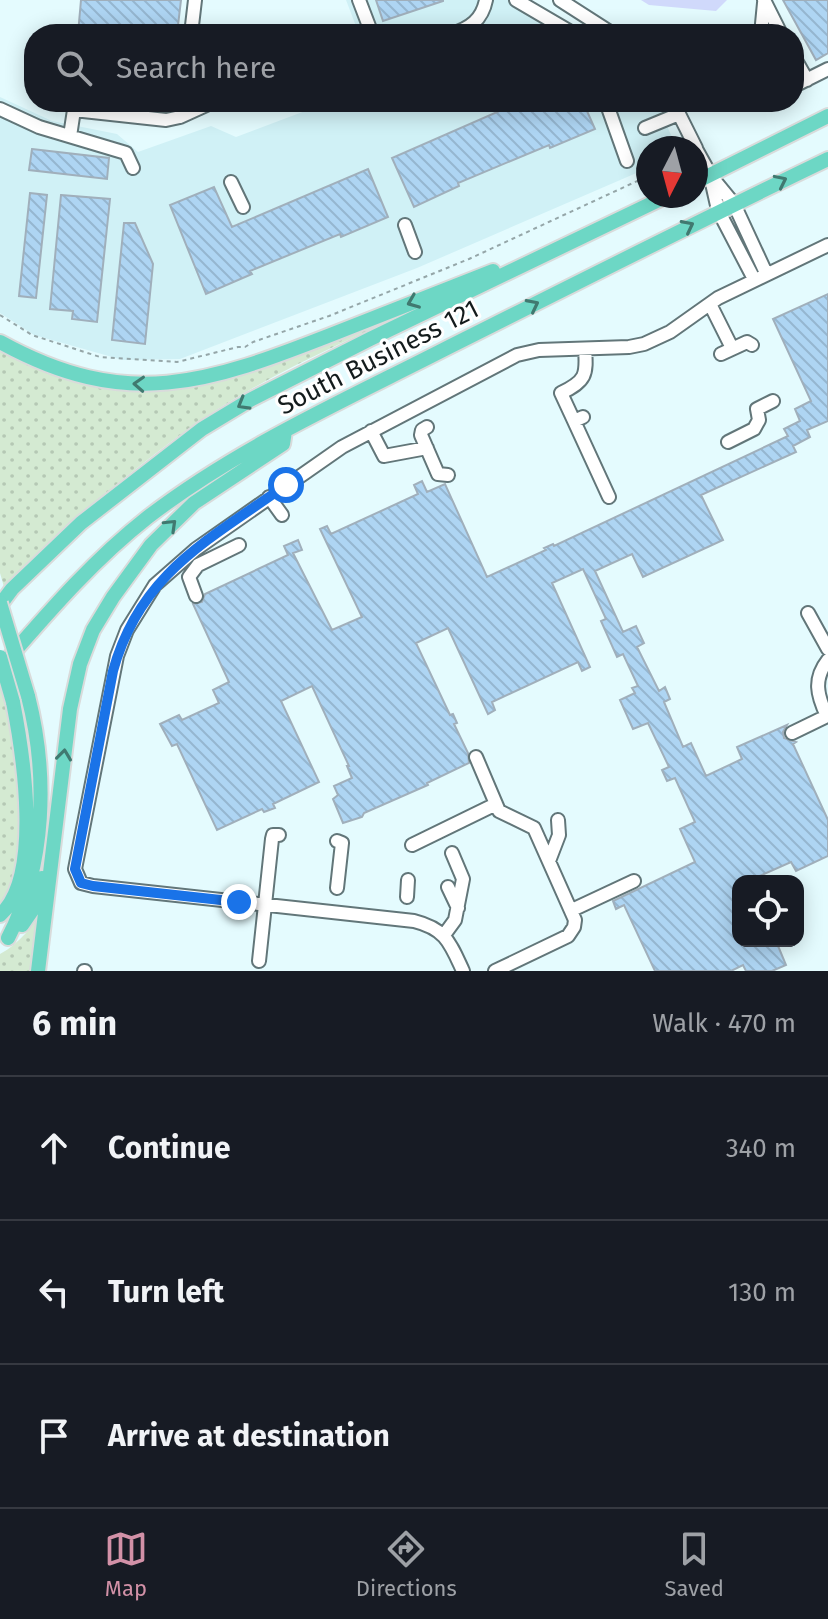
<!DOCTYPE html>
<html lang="en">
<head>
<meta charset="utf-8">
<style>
	:root { --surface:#171b24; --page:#20242c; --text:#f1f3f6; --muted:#9ea1a6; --line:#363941; --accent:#d291a7 }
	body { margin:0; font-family:"Fira Sans",sans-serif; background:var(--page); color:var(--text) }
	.controls { position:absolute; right:24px; bottom:24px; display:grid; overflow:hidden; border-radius:16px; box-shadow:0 4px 20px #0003 }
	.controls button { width:72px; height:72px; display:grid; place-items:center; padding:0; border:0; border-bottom:2px solid var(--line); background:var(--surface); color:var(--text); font:40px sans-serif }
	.compass { position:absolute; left:636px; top:136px; width:72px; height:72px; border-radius:50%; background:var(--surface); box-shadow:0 4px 20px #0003; rotate:186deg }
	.stop { position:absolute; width:24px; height:24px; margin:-18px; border:6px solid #1a73e8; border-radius:50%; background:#fff }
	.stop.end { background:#1a73e8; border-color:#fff; box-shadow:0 2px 8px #0008 }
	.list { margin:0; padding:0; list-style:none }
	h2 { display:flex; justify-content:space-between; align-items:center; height:104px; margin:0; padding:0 32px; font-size:34px }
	h2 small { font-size:26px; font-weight:400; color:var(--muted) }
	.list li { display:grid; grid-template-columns:52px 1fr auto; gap:24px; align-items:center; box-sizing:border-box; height:144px; padding:0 32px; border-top:2px solid var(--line) }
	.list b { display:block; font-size:30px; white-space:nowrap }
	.list em { font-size:26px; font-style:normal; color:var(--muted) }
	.icon { flex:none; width:44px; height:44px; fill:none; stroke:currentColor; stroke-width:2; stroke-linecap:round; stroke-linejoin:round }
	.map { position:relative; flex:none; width:828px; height:971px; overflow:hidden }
	.search { position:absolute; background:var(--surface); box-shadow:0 4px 20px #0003; left:24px; right:24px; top:24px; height:88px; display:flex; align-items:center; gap:20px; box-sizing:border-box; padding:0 28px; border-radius:32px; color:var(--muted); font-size:30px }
	.sheet { height:536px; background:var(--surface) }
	nav { display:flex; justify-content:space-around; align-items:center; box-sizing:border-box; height:112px; border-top:2px solid var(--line); background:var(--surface); font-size:22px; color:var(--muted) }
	nav a { display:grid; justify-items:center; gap:4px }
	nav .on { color:var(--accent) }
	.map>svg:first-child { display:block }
	.built { fill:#d0f1f6 }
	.grass { fill:url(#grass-dots) }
	.water { fill:#d0d9fb }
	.building { fill:url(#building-back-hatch); stroke:#a0afbb; stroke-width:2 }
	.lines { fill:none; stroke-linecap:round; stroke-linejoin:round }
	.minor-casing { stroke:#627679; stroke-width:16 }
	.major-casing { stroke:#d9dbdb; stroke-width:18 }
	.path { stroke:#95a6a8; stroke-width:2; stroke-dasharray:4 4; stroke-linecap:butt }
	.minor { stroke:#fff; stroke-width:12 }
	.major { stroke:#6dd7c5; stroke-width:14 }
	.major-bridge-casing { stroke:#d9dbdb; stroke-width:18; stroke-linecap:butt }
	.major-bridge { stroke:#6dd7c5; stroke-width:14 }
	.oneway { stroke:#407970 }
	.route { stroke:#1a73e8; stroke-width:10 }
	.labels { text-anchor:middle; stroke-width:6; stroke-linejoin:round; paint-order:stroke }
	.street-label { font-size:26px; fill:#131b1c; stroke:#fff }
</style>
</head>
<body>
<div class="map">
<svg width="828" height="971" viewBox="0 0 828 971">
	<defs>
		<pattern id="grass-dots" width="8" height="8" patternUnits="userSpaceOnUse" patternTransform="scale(2)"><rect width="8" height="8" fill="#d4ead2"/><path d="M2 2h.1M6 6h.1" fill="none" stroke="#b5c8b4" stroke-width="1.8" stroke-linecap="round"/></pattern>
		<pattern id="building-back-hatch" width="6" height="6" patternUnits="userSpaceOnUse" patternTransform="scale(2)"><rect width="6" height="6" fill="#aed5f3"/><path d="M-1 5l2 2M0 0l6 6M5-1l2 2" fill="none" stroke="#95b6d0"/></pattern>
	</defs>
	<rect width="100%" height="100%" fill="#e4fbfe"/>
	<!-- built -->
	<path class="built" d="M346,0H529L588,34H359Z
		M0,97L52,121L117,134L138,152L211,126L236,137L329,102H656L677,148H648V168L417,268L180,359L123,360L34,335L0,313Z"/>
	<!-- grass -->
	<path class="grass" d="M422,306C347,341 268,374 200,421C129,470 66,527 4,587L0,573V348L23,360L159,387Z
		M5,680L21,750L20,870L0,909V687Z
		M44,908L33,971H0V954C20,943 32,927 44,908Z"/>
	<!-- water -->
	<path class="water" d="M641,0H727L716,11L649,5Z"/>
	<!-- building -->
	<path class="building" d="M81,0H181L177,34H78Z
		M376,0H443V1L383,21Z
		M783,0H828V53L816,60Z
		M520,102H583L595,129L550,148L549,145L458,183L459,186L414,207L392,158Z
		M32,149L109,158L107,179L29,170Z
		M368,169L388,217L341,237L340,234L250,271L252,274L206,294L170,205L214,187L232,227Z
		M30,193L47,195L36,298L19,296Z
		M61,195L110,199L97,322L72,319L73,311L50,309Z
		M124,223H135L153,264L145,344L112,340Z
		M828,294V421L807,430L810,437L793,446L796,452L701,495L723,540L643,577L632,554L595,571L623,632L636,626L644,643L637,647L659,691L665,687L670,699L664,702L683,747L691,743L706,776L742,759L737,747L787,725L783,732L784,738L796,742L793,744L828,820V856L796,871L791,862L755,878L756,881H738V941H776L786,965L772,971H746L743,965L731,971H655L624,905L616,909L613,901L695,862L680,829L695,822L675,778L667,781L662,770L669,767L648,723L633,729L620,700L635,693L632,688L638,686L623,654L617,657L601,621L606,619L583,569L552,583L590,667L582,671L578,662L492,702L495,710L488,714L448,628L416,643L450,715L453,714L457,723L454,724L468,753L469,763L427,783L428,785L364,813L362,817L343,823L333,799L338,795L334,786L352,778L347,766H349L312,686L281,701L319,782L273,804L275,808L264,812L262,809L217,830L177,744L172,746L160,724L179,715L182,720L219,703L213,690L229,682L193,604L202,602L205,594L288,555L284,546L298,540L302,550L293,553L332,630L362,617L320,529L327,526L331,534L418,494L414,485L422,481L427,492L445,484L487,577L546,550L544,548L553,544L554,546L788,436L784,429L800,421L795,409L811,401L773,319Z"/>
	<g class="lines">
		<!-- minor casing -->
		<g class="minor-casing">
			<path id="minor" d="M359,0L372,34
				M516,0L574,34
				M560,0L613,34
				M764,0L781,34
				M191,34L195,0
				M452,34C470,28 482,20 486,0
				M761,34L764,3
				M794,57L807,80
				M794,86L828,69
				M606,102L627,161
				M673,102L696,148
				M0,109L39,127L126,153L133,168
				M180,117L213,102
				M645,128L679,114
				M70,136L74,110L166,120L180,117L182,102
				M696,149L711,176L734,204L766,273
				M711,179L718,210L754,279
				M231,182L243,207
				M405,225L415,252
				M710,304L732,348
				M721,354L747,342L752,345
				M583,417L574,421L561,393C586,381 587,375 585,349
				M574,421L609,497
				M427,427L422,430L421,435L438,474L448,475
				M371,431L384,456L427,448
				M728,442L754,429L759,420L757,409L773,401
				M269,497L282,515
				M196,596L189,577L198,565L239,545
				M808,613L828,649
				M792,733L827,716C817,695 813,679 828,660
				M476,757L499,811L534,828L575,920L574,927L568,936L495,971
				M337,841L342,843L337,888
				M412,845L496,804
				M549,861L559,835L558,820
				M448,887L458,908
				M407,897L408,880
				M572,910L634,881
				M444,935L455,920L463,879L452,853
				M259,961L272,839L273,835H279
				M84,971H85
				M463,971C450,943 446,929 414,921L93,886L81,883L75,869L117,656L127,630L155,585L196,549L342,447L517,355L539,350L629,347L644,344L670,332L718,298L828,245"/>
		</g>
		<!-- major casing -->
		<g class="major-casing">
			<path id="major" d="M696,182L828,116
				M0,342C127,412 208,383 333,334C386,313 440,292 493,271
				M0,605L12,589L81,523L202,429L250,400L370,339L667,196
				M0,668C47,614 92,561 148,517C238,448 343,401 443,350C571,286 699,221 828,159
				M0,915C43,877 23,753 13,702
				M22,925L33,909L42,878
				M8,938C46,865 48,774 28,696
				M38,971L70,709L80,664L93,630L113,597L151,545L194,503L283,444L285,431"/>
		</g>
		<!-- path -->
		<path class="path" d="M0,315L32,335L100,357L177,362L238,347H245L253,342L329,316L469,259L648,176"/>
		<!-- minor -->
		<use href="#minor" class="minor"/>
		<!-- major -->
		<use href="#major" class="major"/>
		<!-- major-bridge casing -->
		<g class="major-bridge-casing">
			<path id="major-bridge" d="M0,603L28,696
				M0,657L13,702"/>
		</g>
		<!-- major-bridge -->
		<use href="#major-bridge" class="major-bridge"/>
	</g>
	<!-- one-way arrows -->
	<defs><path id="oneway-chevron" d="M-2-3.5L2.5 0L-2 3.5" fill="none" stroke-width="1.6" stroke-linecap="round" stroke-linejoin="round" transform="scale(2)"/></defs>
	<g class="oneway">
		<use href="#oneway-chevron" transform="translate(781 181) rotate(-26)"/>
		<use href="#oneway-chevron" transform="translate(688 226) rotate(-27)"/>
		<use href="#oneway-chevron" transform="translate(413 302) rotate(158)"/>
		<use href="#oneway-chevron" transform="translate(533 305) rotate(-27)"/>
		<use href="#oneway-chevron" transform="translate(139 384) rotate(-177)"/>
		<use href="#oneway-chevron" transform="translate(243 404) rotate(150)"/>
		<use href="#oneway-chevron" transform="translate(171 525) rotate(-44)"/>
		<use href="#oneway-chevron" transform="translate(64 755) rotate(-83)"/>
	</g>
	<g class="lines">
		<!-- route -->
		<path class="route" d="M239,902L93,886L81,883L75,869L113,671C140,573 209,540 286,485"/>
	</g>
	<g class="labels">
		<!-- street labels -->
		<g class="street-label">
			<text transform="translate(378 357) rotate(-27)" y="9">South Business 121</text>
		</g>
	</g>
</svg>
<div class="controls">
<button><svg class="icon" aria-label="locate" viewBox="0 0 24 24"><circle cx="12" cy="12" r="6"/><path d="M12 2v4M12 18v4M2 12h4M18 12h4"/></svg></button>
</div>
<svg class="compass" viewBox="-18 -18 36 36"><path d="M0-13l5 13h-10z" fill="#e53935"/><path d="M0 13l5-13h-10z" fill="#9ea1a6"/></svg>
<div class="stop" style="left:286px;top:485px"></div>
<div class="stop end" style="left:239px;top:902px"></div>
<div class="search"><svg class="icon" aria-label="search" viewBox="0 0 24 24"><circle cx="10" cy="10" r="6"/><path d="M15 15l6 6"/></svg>Search here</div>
</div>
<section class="sheet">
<h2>6 min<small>Walk · 470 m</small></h2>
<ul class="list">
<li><svg class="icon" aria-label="ahead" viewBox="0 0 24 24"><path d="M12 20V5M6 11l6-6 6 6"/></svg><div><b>Continue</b></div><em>340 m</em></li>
<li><svg class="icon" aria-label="left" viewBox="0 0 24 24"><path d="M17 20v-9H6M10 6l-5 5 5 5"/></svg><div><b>Turn left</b></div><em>130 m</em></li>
<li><svg class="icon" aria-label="arrive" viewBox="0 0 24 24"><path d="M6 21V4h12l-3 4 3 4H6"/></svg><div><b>Arrive at destination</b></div></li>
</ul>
</section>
<nav>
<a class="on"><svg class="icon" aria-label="map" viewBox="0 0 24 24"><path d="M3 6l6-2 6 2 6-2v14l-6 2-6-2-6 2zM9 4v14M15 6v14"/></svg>Map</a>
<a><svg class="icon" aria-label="directions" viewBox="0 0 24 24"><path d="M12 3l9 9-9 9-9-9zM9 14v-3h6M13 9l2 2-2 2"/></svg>Directions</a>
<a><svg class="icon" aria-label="saved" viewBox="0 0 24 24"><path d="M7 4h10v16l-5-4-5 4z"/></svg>Saved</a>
</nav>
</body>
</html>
